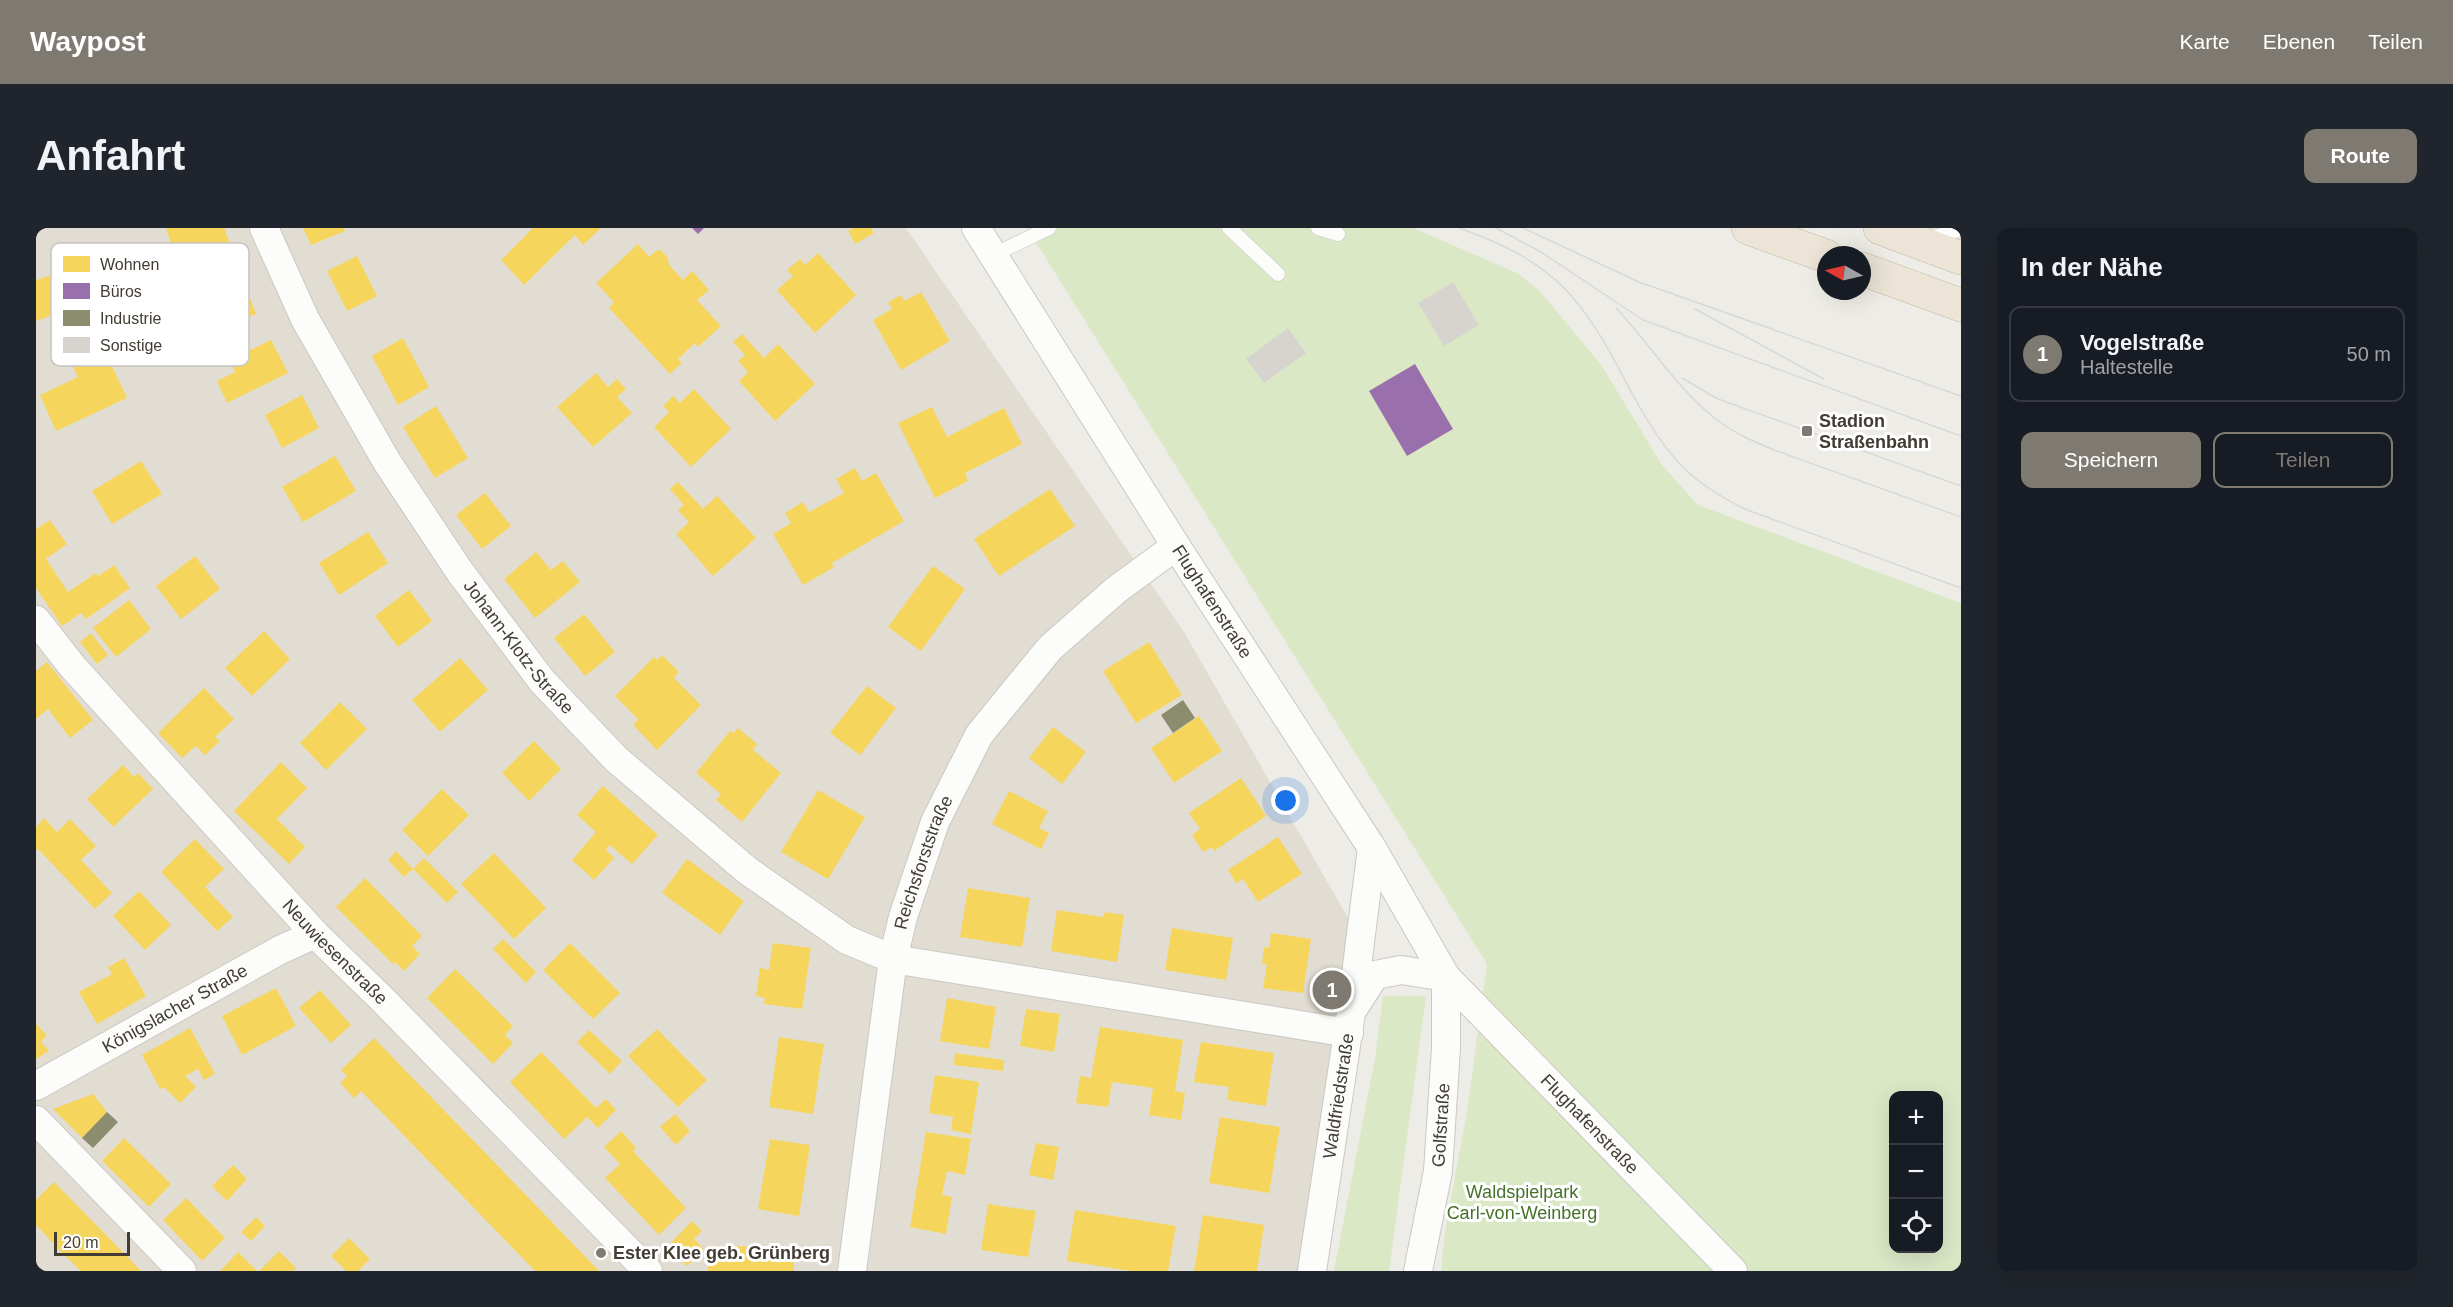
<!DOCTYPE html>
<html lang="de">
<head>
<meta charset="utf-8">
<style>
	:root { --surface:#171b24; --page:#20242c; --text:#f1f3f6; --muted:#9ea1a6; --line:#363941; --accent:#7e7a72 }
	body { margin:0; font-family:Helvetica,sans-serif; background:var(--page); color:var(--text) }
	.controls { position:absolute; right:18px; bottom:18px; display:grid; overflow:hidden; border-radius:12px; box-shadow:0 6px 24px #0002 }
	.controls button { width:54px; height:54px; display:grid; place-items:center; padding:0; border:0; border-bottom:2px solid var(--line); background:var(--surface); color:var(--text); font:30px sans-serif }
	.compass { position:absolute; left:1781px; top:18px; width:54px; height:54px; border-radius:50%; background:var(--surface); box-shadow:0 6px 24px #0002; rotate:278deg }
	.scale { position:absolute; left:18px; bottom:15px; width:76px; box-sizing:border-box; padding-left:6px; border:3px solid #423c33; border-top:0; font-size:16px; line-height:21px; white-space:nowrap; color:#423c33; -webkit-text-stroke:4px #fff; paint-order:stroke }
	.you { position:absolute; left:1250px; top:573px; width:21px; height:21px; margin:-15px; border:4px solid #fff; border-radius:50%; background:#1a73e8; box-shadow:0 0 0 9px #1a73e833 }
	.badge { display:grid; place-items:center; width:39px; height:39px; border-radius:50%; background:var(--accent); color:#fff; font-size:20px; font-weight:700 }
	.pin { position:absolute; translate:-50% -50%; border:3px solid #fff; box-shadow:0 2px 6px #0006 }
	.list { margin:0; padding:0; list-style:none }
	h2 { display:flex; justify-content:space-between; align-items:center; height:78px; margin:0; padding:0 24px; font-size:26px }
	h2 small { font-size:20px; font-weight:400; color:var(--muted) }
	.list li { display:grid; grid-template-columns:39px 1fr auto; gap:18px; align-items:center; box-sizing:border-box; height:96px; margin:0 12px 12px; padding:0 12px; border:2px solid var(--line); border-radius:12px }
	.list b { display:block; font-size:22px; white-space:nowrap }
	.list p { margin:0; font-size:20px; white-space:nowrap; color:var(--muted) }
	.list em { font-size:20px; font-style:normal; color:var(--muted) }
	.actions { display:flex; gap:12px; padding:18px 24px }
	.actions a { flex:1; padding:14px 0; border:2px solid var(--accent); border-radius:12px; text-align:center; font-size:21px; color:var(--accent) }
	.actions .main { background:var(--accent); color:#fff }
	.icon { flex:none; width:33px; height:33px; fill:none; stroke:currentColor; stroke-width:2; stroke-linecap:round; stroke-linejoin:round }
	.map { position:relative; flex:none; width:1925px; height:1043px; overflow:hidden; border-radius:12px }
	header { display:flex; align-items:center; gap:36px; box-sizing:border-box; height:84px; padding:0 30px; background:var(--accent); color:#fff }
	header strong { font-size:28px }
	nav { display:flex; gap:33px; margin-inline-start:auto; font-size:21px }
	.intro { display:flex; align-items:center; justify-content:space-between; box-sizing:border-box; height:144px; padding:0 36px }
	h1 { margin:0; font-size:42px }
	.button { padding:15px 27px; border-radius:12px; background:var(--accent); color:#fff; font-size:21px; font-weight:700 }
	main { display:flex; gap:36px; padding:0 36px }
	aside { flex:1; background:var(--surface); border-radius:12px; box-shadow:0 6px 24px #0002 }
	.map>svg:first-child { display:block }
	.residential { fill:#e2ddd3 }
	.green { fill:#dbe8c6; fill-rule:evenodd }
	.homes { fill:#f6d55c }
	.offices { fill:#9970ab }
	.industry { fill:#8c8c6e }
	.building { fill:#d7d4cf }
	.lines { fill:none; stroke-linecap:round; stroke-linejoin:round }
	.lane-casing { stroke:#cac8c2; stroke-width:15 }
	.street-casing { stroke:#cac8c2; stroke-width:30 }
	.highway-casing { stroke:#c5b8a2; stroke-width:34 }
	.lane { stroke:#fcfcfb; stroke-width:14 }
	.street { stroke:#fcfcfb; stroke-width:28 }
	.highway { stroke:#ebe4d7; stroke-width:33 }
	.tram { stroke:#d8d8d7; stroke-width:1.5 }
	.poi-dot { fill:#7e7a72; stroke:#fff; stroke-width:2 }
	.labels { text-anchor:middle; stroke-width:6; stroke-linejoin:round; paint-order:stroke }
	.poi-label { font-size:18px; font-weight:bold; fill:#423c33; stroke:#fff; text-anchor:start }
	.street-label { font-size:18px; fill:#423c33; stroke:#fff }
	.park-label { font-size:18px; fill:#457229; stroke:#fff }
	.key { fill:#fff; stroke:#c6c4c2; stroke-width:1.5 }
	.key-label { font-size:16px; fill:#423c33 }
</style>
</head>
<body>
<header>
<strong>Waypost</strong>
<nav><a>Karte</a><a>Ebenen</a><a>Teilen</a></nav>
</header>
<div class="intro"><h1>Anfahrt</h1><a class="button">Route</a></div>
<main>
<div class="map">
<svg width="1925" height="1043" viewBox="0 0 1925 1043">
	<rect width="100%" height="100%" fill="#eeece6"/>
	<!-- residential -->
	<path class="residential" d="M0,0H870L1148,404L1324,711L1276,1043H0Z"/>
	<!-- green -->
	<path class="green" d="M991,0H1377L1481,45L1504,63L1566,138L1626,237L1662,277L1925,375V1043H1405L1409,1004L1431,884L1451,736ZM1858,868H1902V1020H1858Z
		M1347,768H1390L1353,1043H1298L1339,830Z"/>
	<!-- homes -->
	<path class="homes" d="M130,0H188L195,18L143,39Z
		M267,0H308L309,3L275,17Z
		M497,0H565L547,17L539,7L488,57L465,32Z
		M817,0H835L838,5L819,16L812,3Z
		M602,16L613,29L620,23L625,22L632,30L633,37L647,52L656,43L673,62L661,72L685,98L662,119L659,115L642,131L646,135L634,146L573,80L578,74L560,55Z
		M782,25L820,67L779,105L741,62L757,48L751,42L764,31L769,37Z
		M321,28L341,68L311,83L291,43Z
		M25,44L41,90L21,97L17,87L0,93V52Z
		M204,44L220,86L187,99L170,57Z
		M885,64L914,113L865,142L837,92L856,81L852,74L865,67L868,73Z
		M706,106L728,130L742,116L779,156L739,193L703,153L712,144L702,133L709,127L697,114Z
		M367,110L393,159L362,177L336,128Z
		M235,112L252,145L191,175L181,153L199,144L194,132Z
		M65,126L70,136L74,134L91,170L20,203L4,167L42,149L37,139Z
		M560,145L572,159L581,151L590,161L581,169L596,185L557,219L521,179Z
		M658,161L695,201L655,239L618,199L633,184L627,178L637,168L644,175Z
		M266,167L283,200L246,220L229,187Z
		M400,178L432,230L399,250L367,199Z
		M896,179L911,209L968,180L986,216L929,245L932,253L899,270L862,195Z
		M299,228L320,263L267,294L246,259Z
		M105,233L126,266L76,296L56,263Z
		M819,240L826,253L840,245L868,293L796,335L798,339L767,357L737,306L755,295L749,285L767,274L773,284L808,265L800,251Z
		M642,254L667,281L681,268L720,310L677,348L640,306L653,294L642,282L648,277L634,261Z
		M1014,261L1039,298L963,348L938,311Z
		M449,265L475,298L446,321L420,287Z
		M14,292L31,316L10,331L32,364L60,345L62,348L78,337L94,360L50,391L45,385L26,398L0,360V301Z
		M332,304L352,335L303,367L283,335Z
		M500,324L515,342L527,333L544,354L499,390L468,351Z
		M159,328L184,361L145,391L120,358Z
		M897,338L929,361L885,423L852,399Z
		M373,362L396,393L362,419L339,388Z
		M93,372L115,401L80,429L57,400Z
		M548,386L579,424L549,448L518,410Z
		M228,403L254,431L216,468L189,440Z
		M55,405L72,427L61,436L44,414Z
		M1113,414L1146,467L1100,495L1067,443Z
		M626,427L643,444L638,450L665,477L621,522L597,497L602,491L579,468L618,429L621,432Z
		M424,430L452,462L404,504L376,472Z
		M11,434L57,492L34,510L12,481L0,491V443Z
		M831,458L860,480L824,527L794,505Z
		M168,460L198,491L179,509L184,513L169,527L160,518L146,530L122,505Z
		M304,474L331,501L290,542L264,515Z
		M1163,488L1186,523L1138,555L1115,520Z
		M1017,499L1050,524L1026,556L993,530Z
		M702,500L721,516L717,522L745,545L706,594L680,572L685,566L660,545L694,503L697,505Z
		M498,513L525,541L493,573L466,545Z
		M245,534L271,560L241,591L269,619L253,636L198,583Z
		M87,537L98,549L102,545L117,561L77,599L51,571Z
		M1205,550L1230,588L1178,623L1176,619L1167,624L1156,607L1164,601L1153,585Z
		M567,558L622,607L596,636L574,617L570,622L578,630L558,652L536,632L560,604L541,587Z
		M406,561L433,587L392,628L366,602Z
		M782,562L829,589L792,651L745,624Z
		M973,563L1012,583L1003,600L1013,605L1005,621L956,596Z
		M8,590L21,604L34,591L60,618L45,632L76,665L59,681L2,621L0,623V599Z
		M1242,609L1266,646L1222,674L1207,651L1200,655L1192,642Z
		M159,611L188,641L169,659L197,689L181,703L125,644Z
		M360,623L377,641L368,649L352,632Z
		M458,625L510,680L478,711L425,656Z
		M388,630L422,664L411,675L377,641Z
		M651,631L708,673L684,707L626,665Z
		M329,650L386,708L376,718L384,726L368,743L359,734L357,736L300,679Z
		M932,660L994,670L986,719L924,709Z
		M103,663L135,697L109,722L77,688Z
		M1021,682L1067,689L1069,684L1088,687L1081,734L1015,723Z
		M1136,700L1197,710L1190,752L1129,742Z
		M1235,705L1275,711L1267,765L1227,760L1231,736H1226L1228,719L1233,720Z
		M467,711L500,744L490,755L457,721Z
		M534,715L584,765L557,791L507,742Z
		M737,715L775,720L766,781L728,776L729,770L720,768L724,740L733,742Z
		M88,730L110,768L61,796L43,764L76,746L72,739Z
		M419,741L477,798L469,807L477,815L457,836L391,770Z
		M240,760L260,798L206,827L186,788Z
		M284,762L315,797L295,815L263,780Z
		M911,770L960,779L953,821L904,813Z
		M990,781L1024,786L1018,824L984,818Z
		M0,796L11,807L5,814L13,823L0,831Z
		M1064,799L1147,812L1139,863L1149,865L1145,892L1113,887L1117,860L1076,854L1072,879L1040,875L1044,848L1055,850Z
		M154,800L179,846L168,852L162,841L149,848L160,859L144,875L128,859L124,861L106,827Z
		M621,801L671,852L642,879L592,828Z
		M553,802L586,833L574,846L541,814Z
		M743,809L788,816L777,886L733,879Z
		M338,810L460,936L563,1043H499L325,863L318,870L304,855L311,848L305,842Z
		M1165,814L1238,825L1230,878L1191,872L1193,859L1158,854Z
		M505,824L560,880L570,871L580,882L562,900L551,889L528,911L474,854Z
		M919,825L968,832L967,843L918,837Z
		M899,847L943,854L935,906L915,902L917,889L893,885Z
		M57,866L71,884L46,910L17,881Z
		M639,886L654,903L640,917L624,899Z
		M1184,889L1244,899L1233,965L1173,955Z
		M585,903L600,920L597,923L650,980L623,1007L569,950L584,936L568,919Z
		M890,904L935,911L929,947L911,943L906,967L916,969L910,1006L874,999Z
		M88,910L135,956L113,979L66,933Z
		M734,911L774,917L763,988L722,981Z
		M1000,915L1023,919L1017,952L993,947Z
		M197,937L211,951L191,973L176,958Z
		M18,954L79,1016L105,1043H45L27,1026L0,997V972Z
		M150,970L189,1010L166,1033L127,992Z
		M952,976L1000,983L992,1029L945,1022Z
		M1039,982L1140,998L1132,1043H1095L1031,1033Z
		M1167,987L1228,997L1221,1043H1158Z
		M220,989L229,998L215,1013L205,1004Z
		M656,993L666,1003L658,1011L668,1021L651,1038L632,1018Z
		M313,1010L334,1031L322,1043H310L295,1028Z
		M673,1018L758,1019V1043H672Z
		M243,1023L260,1040L257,1043H223Z
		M202,1024L221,1043H184Z"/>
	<!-- offices -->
	<path class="offices" d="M656,0H668L662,6Z
		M1379,136L1417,201L1371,228L1333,163Z"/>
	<!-- industry -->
	<path class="industry" d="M1147,472L1159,490L1137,505L1125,487Z
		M71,884L82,894L57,920L46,910Z"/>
	<!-- building -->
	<path class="building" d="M1417,54L1443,97L1408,118L1382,75Z
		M1252,100L1270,125L1228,155L1210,131Z"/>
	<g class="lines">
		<!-- lane casing -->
		<g class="lane-casing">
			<path id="lane" d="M1193,0L1242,46
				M1282,0L1302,6
				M1893,11L1925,1
				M957,27L1013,0"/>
		</g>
		<!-- street casing -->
		<g class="street-casing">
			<g id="street">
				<path id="s1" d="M228,0L269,91L351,234L424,344L506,453L580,531L712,643L811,712L857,731L1313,805"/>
				<path id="s2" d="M940,0L1140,318L1336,620L1410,749L1697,1043"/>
				<path id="s3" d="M0,392L36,438L279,706L345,770L612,1043"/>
				<path d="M1319,778L1339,747L1365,742L1410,749"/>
				<path id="s4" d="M0,858L244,722L279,706"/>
				<path d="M0,892L146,1043"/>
				<path id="s5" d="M816,1043L857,731L867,689L899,594L943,507L1014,420L1080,362L1140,318"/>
				<path id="s6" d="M1276,1043L1315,785L1336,620"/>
				<path id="s7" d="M1382,1043L1402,943L1410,820V749"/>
			</g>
		</g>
		<!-- highway casing -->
		<g class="highway-casing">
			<path id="highway" d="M1712,0L1790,28
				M1844,0L1925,30
				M1826,41L1925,77"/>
		</g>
		<!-- lane -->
		<use href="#lane" class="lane"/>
		<!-- street -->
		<use href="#street" class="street"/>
		<!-- highway -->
		<use href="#highway" class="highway"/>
		<!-- tram -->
		<path class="tram" d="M1423,0C1462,14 1499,30 1529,61C1578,111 1596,185 1644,236C1663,256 1686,270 1711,282L1925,360
			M1460,0L1505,24L1607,92L1925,208
			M1487,0L1603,54L1925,168
			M1580,80C1615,117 1643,164 1684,194C1700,206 1719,214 1738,222L1925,289
			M1659,81L1788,151
			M1646,150L1682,171L1925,258"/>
	</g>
	<!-- markers -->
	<g class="poi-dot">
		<rect x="1765" y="197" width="12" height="12" rx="3"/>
		<circle cx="565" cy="1025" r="6"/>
	</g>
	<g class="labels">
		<!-- poi labels -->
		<g class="poi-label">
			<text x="1783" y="199">Stadion<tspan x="1783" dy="21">Straßenbahn</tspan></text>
			<text x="577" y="1031">Ester Klee geb. Grünberg</text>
		</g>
		<!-- street labels -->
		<g class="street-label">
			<text dy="6" stroke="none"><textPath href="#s2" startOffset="442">Flughafenstraße</textPath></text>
			<text dy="6" stroke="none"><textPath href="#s1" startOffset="492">Johann-Klotz-Straße</textPath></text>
			<text dy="6" stroke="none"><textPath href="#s5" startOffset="416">Reichsforststraße</textPath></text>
			<text dy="6" stroke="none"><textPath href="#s3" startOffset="447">Neuwiesenstraße</textPath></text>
			<text dy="6" stroke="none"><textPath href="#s4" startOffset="159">Königslacher Straße</textPath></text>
			<text dy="6" stroke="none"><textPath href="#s6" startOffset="177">Waldfriedstraße</textPath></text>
			<text dy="6" stroke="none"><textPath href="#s7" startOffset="148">Golfstraße</textPath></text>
			<text dy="6" stroke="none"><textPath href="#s2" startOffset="1090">Flughafenstraße</textPath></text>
		</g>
		<!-- park labels -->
		<g class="park-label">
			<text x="1486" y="970">Waldspielpark<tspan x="1486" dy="21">Carl-von-Weinberg</tspan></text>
		</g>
	</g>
	<!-- legend -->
	<rect x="15" y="15" width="198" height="123" rx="9" class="key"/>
	<rect x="27" y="28" width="27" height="16" fill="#f6d55c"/>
	<rect x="27" y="55" width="27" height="16" fill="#9970ab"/>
	<rect x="27" y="82" width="27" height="16" fill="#8c8c6e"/>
	<rect x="27" y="109" width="27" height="16" fill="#d7d4cf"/>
	<g class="key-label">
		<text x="64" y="42">Wohnen</text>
		<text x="64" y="69">Büros</text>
		<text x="64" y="96">Industrie</text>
		<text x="64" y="123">Sonstige</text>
	</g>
</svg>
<div class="controls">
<button>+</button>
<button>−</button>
<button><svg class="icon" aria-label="locate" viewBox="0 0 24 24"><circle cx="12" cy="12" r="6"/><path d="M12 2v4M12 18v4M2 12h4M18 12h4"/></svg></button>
</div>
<svg class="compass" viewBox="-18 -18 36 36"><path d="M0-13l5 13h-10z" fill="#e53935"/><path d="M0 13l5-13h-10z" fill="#9ea1a6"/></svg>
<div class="scale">20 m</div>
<div class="you"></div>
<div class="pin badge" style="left:1296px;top:762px">1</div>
</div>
<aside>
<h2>In der Nähe<small></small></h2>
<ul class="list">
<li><span class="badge">1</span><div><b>Vogelstraße</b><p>Haltestelle</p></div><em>50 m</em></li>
</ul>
<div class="actions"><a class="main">Speichern</a><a>Teilen</a></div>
</aside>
</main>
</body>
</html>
